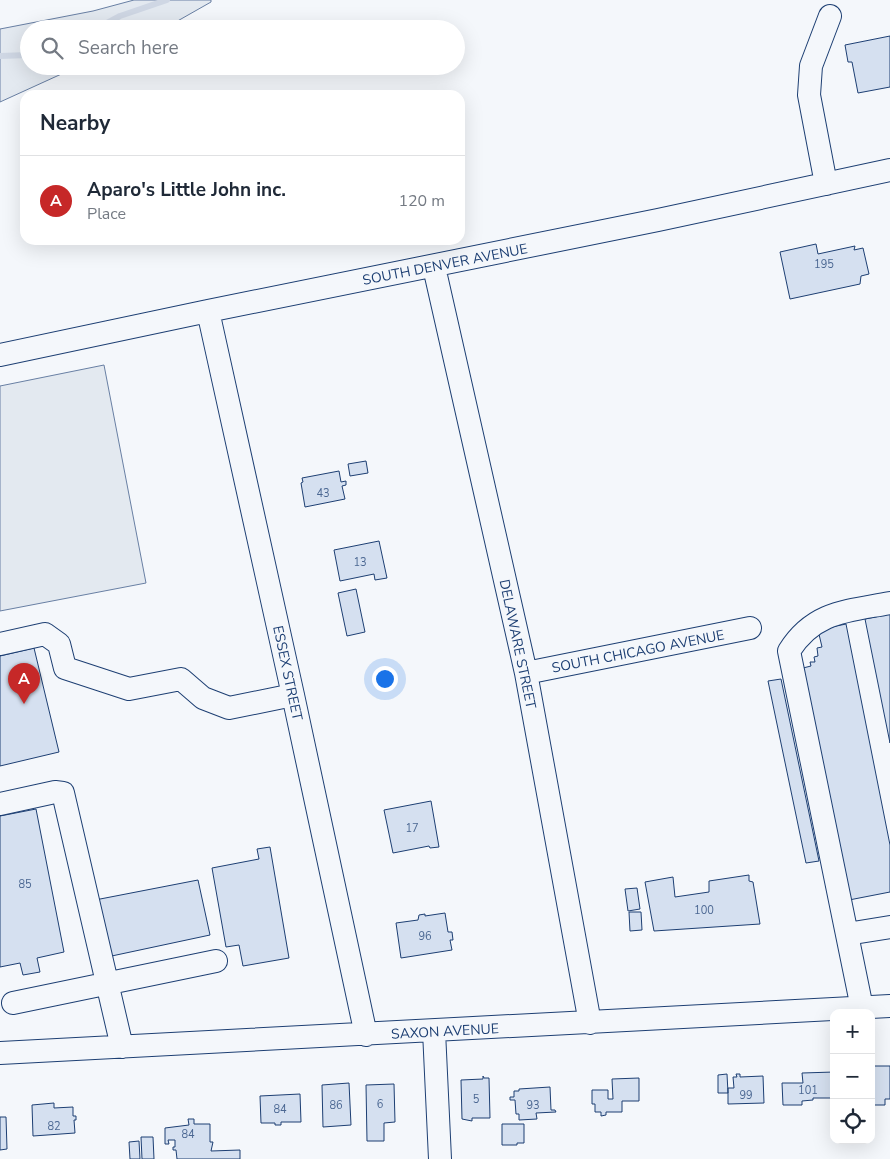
<!DOCTYPE html>
<html lang="en">
<head>
<meta charset="utf-8">
<style>
	:root { --surface:#fff; --page:#f2f2f3; --text:#1f2937; --muted:#747a83; --line:#e0e1e3; --accent:#c62828 }
	body { margin:0; font-family:"Nunito Sans",sans-serif; background:var(--page); color:var(--text) }
	.controls { position:absolute; right:15px; bottom:15px; display:grid; overflow:hidden; border-radius:10px; box-shadow:0 5px 20px #0002 }
	.controls button { width:45px; height:45px; display:grid; place-items:center; padding:0; border:0; border-bottom:1px solid var(--line); background:var(--surface); color:var(--text); font:25px sans-serif }
	.you { position:absolute; left:384px; top:678px; width:18px; height:18px; margin:-12px; border:4px solid #fff; border-radius:50%; background:#1a73e8; box-shadow:0 0 0 8px #1a73e833 }
	.badge { display:grid; place-items:center; width:32px; height:32px; border-radius:50%; background:var(--accent); color:#fff; font-size:16px; font-weight:700 }
	.pin { position:absolute; translate:-50% -41px; filter:drop-shadow(0 1px 2px #0008) }
	.pin::after { content:''; position:absolute; top:26px; width:18px; height:15px; background:inherit; clip-path:polygon(0 0,100% 0,50% 100%) }
	.list { margin:0; padding:0; list-style:none }
	h2 { display:flex; justify-content:space-between; align-items:center; height:65px; margin:0; padding:0 20px; font-size:21px }
	h2 small { font-size:16px; font-weight:400; color:var(--muted) }
	.list li { display:grid; grid-template-columns:32px 1fr auto; gap:15px; align-items:center; box-sizing:border-box; height:90px; padding:0 20px; border-top:1px solid var(--line) }
	.list b { display:block; font-size:19px; white-space:nowrap }
	.list p { margin:0; font-size:16px; white-space:nowrap; color:var(--muted) }
	.list em { font-size:16px; font-style:normal; color:var(--muted) }
	.icon { flex:none; width:28px; height:28px; fill:none; stroke:currentColor; stroke-width:2; stroke-linecap:round; stroke-linejoin:round }
	.map { position:relative; flex:none; width:890px; height:1159px; overflow:hidden }
	.search { position:absolute; background:var(--surface); box-shadow:0 5px 20px #0002; left:20px; top:20px; width:445px; height:55px; display:flex; align-items:center; gap:12px; box-sizing:border-box; padding:0 18px; border-radius:28px; color:var(--muted); font-size:19px }
	.panel { position:absolute; background:var(--surface); box-shadow:0 5px 20px #0002; left:20px; top:90px; width:445px; height:155px; border-radius:15px }
	.map>svg:first-child { display:block }
	.green { fill:#e3e9f0; stroke:#687fa3 }
	.lines { fill:none; stroke-linecap:round; stroke-linejoin:round }
	.stream { stroke:#cfd7e4; stroke-width:6 }
	.building { fill:#d5e0f0; stroke:#1d3f73 }
	.minor-casing { stroke:#1d3f73; stroke-width:24 }
	.minor { stroke:#f4f7fb; stroke-width:22 }
	.labels { text-anchor:middle; stroke-width:4; stroke-linejoin:round; paint-order:stroke }
	.number-label { font-size:11px; fill:#4b6792 }
	.street-label { font-size:14px; fill:#1d3f73; stroke:#f4f7fb }
</style>
</head>
<body>
<div class="map">
<svg width="890" height="1159" viewBox="0 0 890 1159">
	<rect width="100%" height="100%" fill="#f4f7fb"/>
	<!-- green -->
	<path class="green" d="M134,0H211V2L174,23L159,29H29V66H79L0,102V29L93,11Z
		M104,365L146,583L0,611V386Z"/>
	<g class="lines">
		<!-- stream -->
		<path class="stream" d="M96,29L120,16L167,0
			M0,56L29,55"/>
	</g>
	<!-- building -->
	<path class="building" d="M890,36V87L858,93L852,62H848L845,45Z
		M816,244L818,254L855,246L854,250L863,248L869,274L861,276L860,284L790,299L780,252Z
		M366,461L368,473L350,476L348,464Z
		M339,471L341,482L346,481V485L342,486L345,499L305,507L301,483L303,482L302,478Z
		M379,541L387,578L375,580L374,574L340,581L334,550Z
		M356,589L365,632L347,636L338,593Z
		M890,614V743L865,619Z
		M846,624L890,845V892L849,900L803,668L811,666L810,662H815L814,657L818,656L817,648L822,647L818,630Z
		M34,648L59,752L0,766V656Z
		M781,679L819,861L806,863L768,681Z
		M431,801L439,847L430,848L429,846L393,853L384,810Z
		M36,809L64,952L37,958L40,972L23,975L20,963L0,967V816Z
		M270,847L289,958L243,966L239,945L226,947L212,868L259,859L257,849Z
		M749,875V881L753,882L760,924L654,931L645,882L673,877L675,897L709,892V881Z
		M198,880L210,935L107,957L95,900Z
		M637,888L640,909L628,911L625,889Z
		M629,912H641L642,930L630,931Z
		M445,913L448,932H452L453,940H450L452,950L401,958L396,923L418,920L419,915L425,914V916Z
		M872,1066H890V1099H885V1105H871Z
		M834,1072V1098H813V1100L802,1101V1105H783L782,1083H803L802,1073Z
		M727,1074L728,1093H718V1075Z
		M736,1074H740V1077L763,1076L764,1103L728,1104V1088H734L733,1077H737Z
		M483,1076L484,1078H489L490,1118H472V1121L462,1119L461,1080L483,1079Z
		M639,1078V1101H622V1112H606V1115L601,1116V1112H595V1104H592V1090H608V1099H613L612,1079Z
		M349,1083L351,1125L323,1127L322,1085Z
		M394,1084L395,1122L384,1123V1141H367L366,1085Z
		M550,1087L551,1110H555L556,1112L536,1113L537,1119L519,1120V1114H516L515,1100H510V1097H514V1091H519V1089Z
		M300,1094L301,1122H281V1125H275V1123H261L260,1096Z
		M54,1103V1108L73,1107V1116H76V1120H74L75,1133L33,1136L32,1105Z
		M0,1117H6L7,1149L0,1150Z
		M188,1119H194V1124H210V1142H213L211,1151L240,1150V1159H177L176,1150H173V1147H175V1140H168L169,1144H165V1128L189,1125Z
		M502,1124H524V1143H517V1145H502Z
		M141,1137H153L154,1159H142Z
		M139,1141L140,1159H130L129,1142Z"/>
	<g class="lines">
		<!-- minor casing -->
		<g class="minor-casing">
			<path id="minor" d="M826,184L809,95L811,66L830,16
				M434,267L526,673L590,1023
				M208,311L293,695L366,1035
				M0,355L208,311L658,220L890,170
				M0,644L45,634L59,644L65,668L129,689L181,679L203,698L229,708L293,695
				M526,673L750,628
				M0,804L55,792L63,793L122,1047
				M847,934L890,927
				M13,1003L216,961
				M862,1008L789,651C814,611 848,611 890,603
				M434,1031L440,1159
				M0,1053L890,1006"/>
		</g>
		<!-- minor -->
		<use href="#minor" class="minor"/>
	</g>
	<g class="labels">
		<!-- number labels -->
		<g class="number-label">
			<text x="824" y="268">195</text>
			<text x="323" y="497">43</text>
			<text x="360" y="566">13</text>
			<text x="412" y="832">17</text>
			<text x="25" y="888">85</text>
			<text x="704" y="914">100</text>
			<text x="425" y="940">96</text>
			<text x="808" y="1094">101</text>
			<text x="746" y="1099">99</text>
			<text x="476" y="1103">5</text>
			<text x="380" y="1108">6</text>
			<text x="336" y="1109">86</text>
			<text x="533" y="1109">93</text>
			<text x="280" y="1113">84</text>
			<text x="54" y="1130">82</text>
			<text x="188" y="1138">84</text>
		</g>
		<!-- street labels -->
		<g class="street-label">
			<text transform="translate(445 264) rotate(-11)" y="5">SOUTH DENVER AVENUE</text>
			<text transform="translate(518 644) rotate(78)" y="5">DELAWARE STREET</text>
			<text transform="translate(638 651) rotate(-11)" y="5">SOUTH CHICAGO AVENUE</text>
			<text transform="translate(288 673) rotate(78)" y="5">ESSEX STREET</text>
			<text transform="translate(445 1031) rotate(-3)" y="5">SAXON AVENUE</text>
		</g>
	</g>
</svg>
<div class="controls">
<button>+</button>
<button>−</button>
<button><svg class="icon" aria-label="locate" viewBox="0 0 24 24"><circle cx="12" cy="12" r="6"/><path d="M12 2v4M12 18v4M2 12h4M18 12h4"/></svg></button>
</div>
<div class="you"></div>
<div class="pin badge" style="left:24px;top:704px">A</div>
<div class="search"><svg class="icon" aria-label="search" viewBox="0 0 24 24"><circle cx="10" cy="10" r="6"/><path d="M15 15l6 6"/></svg>Search here</div>
<section class="panel">
<h2>Nearby<small></small></h2>
<ul class="list">
<li><span class="badge">A</span><div><b>Aparo's Little John inc.</b><p>Place</p></div><em>120 m</em></li>
</ul>
</section>
</div>
</body>
</html>
